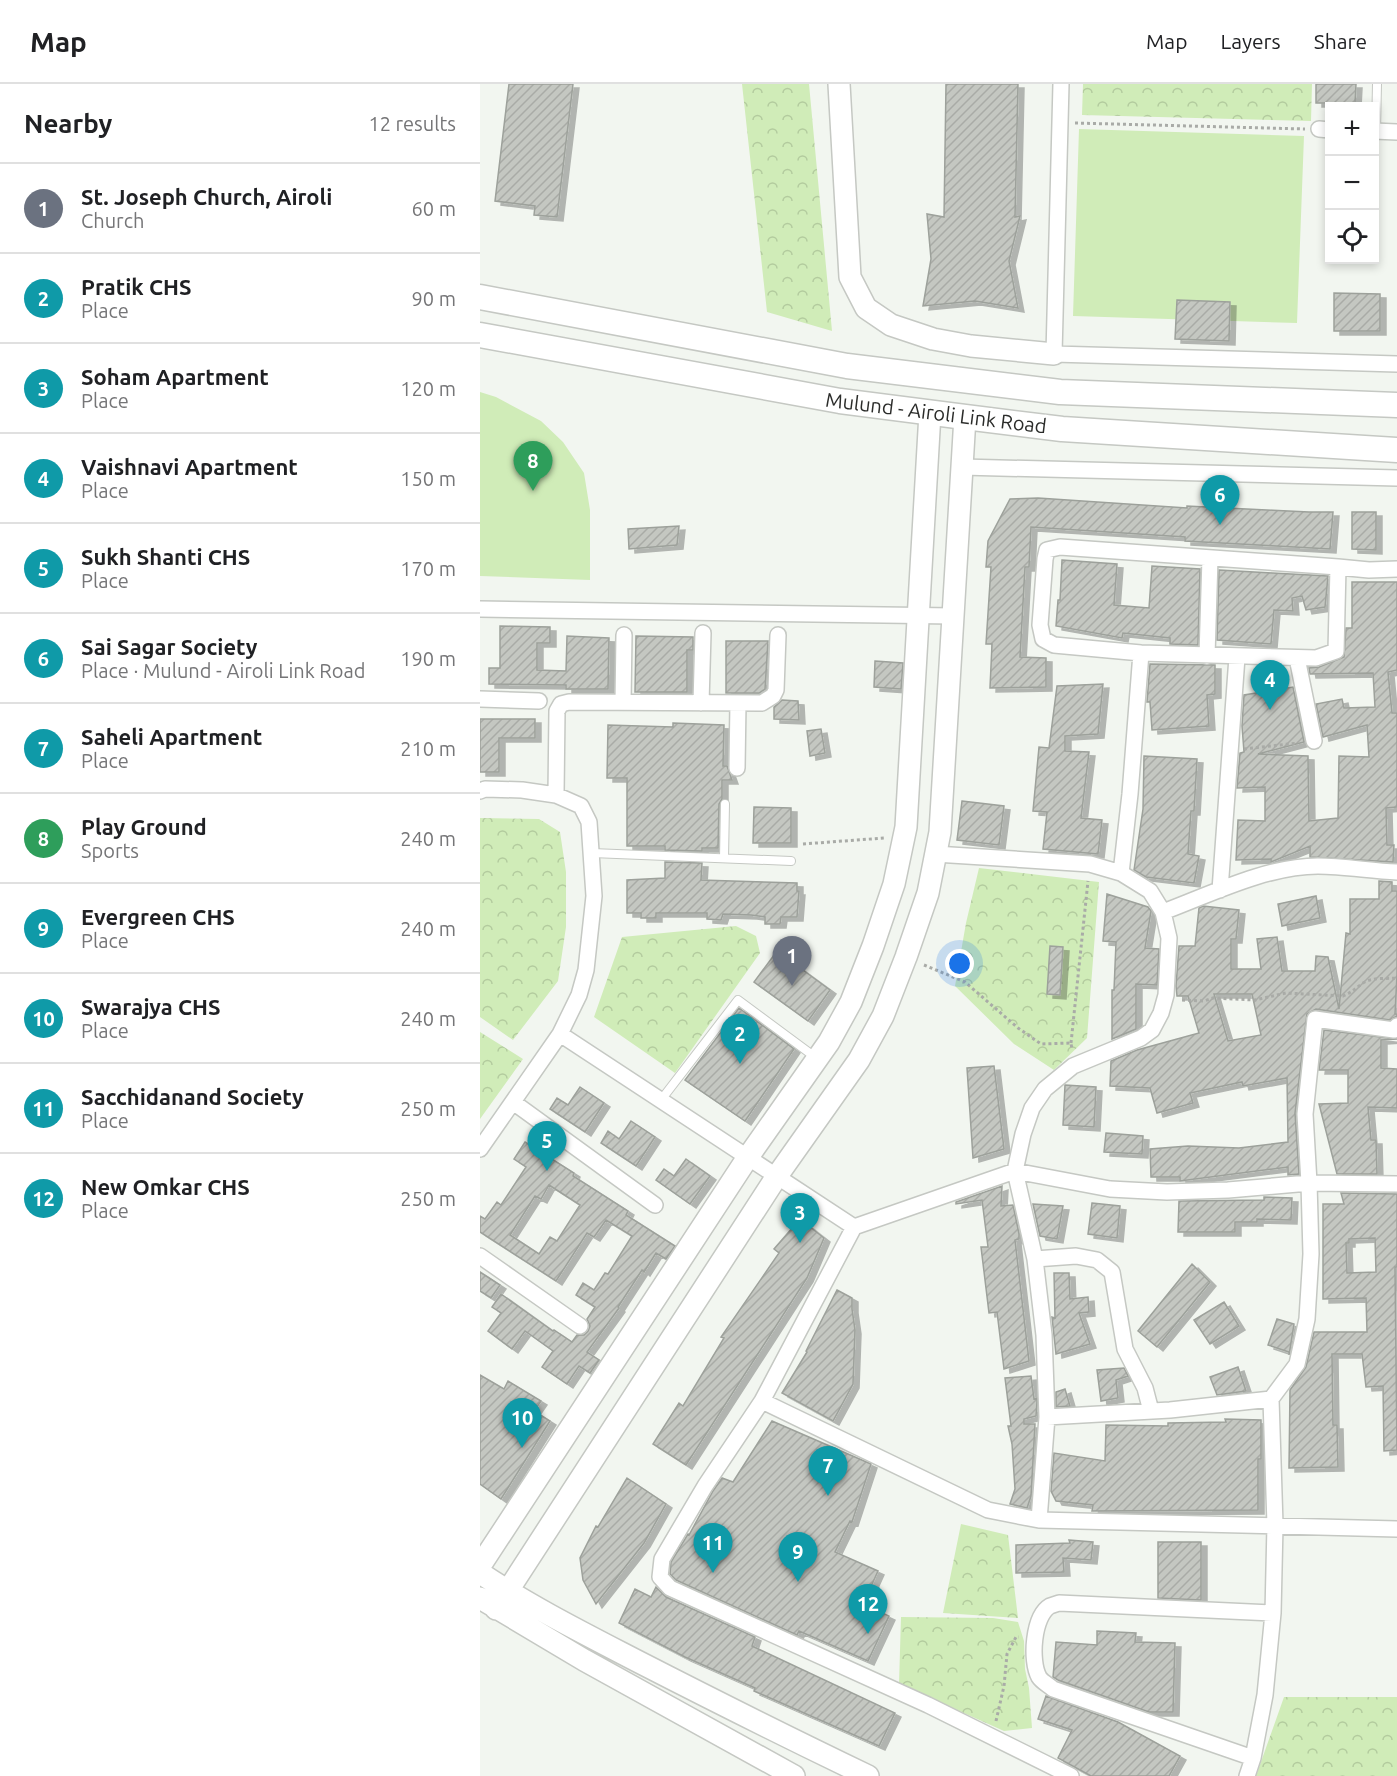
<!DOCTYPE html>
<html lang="en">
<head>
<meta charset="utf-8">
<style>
	:root { --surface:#fff; --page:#f2f2f2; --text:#202124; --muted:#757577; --line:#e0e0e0; --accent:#ea580c }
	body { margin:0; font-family:Ubuntu,sans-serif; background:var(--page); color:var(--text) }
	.controls { position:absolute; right:18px; top:18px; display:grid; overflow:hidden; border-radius:0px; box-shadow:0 3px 9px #0003 }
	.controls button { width:54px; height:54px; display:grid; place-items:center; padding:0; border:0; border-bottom:2px solid var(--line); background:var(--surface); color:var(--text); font:30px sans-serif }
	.you { position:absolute; left:480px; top:880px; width:21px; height:21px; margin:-15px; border:4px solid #fff; border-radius:50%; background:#1a73e8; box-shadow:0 0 0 9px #1a73e833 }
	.badge { display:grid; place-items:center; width:39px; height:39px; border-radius:50%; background:var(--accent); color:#fff; font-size:20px; font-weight:700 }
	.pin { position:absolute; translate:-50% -50px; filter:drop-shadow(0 2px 3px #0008) }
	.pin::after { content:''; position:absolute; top:32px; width:21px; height:18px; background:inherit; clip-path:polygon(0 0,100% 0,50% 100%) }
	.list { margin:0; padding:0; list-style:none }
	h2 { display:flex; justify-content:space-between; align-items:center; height:78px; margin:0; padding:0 24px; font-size:26px }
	h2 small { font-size:20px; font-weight:400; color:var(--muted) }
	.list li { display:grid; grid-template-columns:39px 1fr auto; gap:18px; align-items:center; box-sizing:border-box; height:90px; padding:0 24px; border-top:2px solid var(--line) }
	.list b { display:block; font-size:22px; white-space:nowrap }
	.list p { margin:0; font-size:20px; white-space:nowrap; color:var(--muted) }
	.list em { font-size:20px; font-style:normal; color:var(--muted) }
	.icon { flex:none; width:33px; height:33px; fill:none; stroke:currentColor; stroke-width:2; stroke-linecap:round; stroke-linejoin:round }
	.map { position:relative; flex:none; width:917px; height:1692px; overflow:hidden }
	header { display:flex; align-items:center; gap:36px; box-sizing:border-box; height:84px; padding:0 30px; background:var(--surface); border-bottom:2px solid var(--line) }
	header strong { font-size:28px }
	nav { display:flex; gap:33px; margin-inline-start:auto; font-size:21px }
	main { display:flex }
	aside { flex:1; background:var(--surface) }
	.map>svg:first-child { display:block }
	.park { fill:url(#park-crowns) }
	.pitch { fill:#d0ecb8 }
	.building { fill:url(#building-hatch); stroke:#9da19b; stroke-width:1.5; fill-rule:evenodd; filter:url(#shadow) }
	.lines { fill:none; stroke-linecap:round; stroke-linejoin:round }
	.lane-casing { stroke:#c5c8c3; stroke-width:10 }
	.street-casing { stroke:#c5c8c3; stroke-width:18 }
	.secondary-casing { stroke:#c5c8c3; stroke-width:24 }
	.primary-casing { stroke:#c5c8c3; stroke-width:27 }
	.path { stroke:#a9aba7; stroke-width:3; stroke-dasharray:3 3; stroke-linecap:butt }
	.lane { stroke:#fff; stroke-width:8 }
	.street { stroke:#fff; stroke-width:15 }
	.secondary { stroke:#fff; stroke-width:21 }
	.primary { stroke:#fff; stroke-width:24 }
	.labels { text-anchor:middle; stroke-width:6; stroke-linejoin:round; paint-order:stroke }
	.street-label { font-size:20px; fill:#2b2c2a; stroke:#fff }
</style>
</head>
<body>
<header>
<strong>Map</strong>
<nav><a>Map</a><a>Layers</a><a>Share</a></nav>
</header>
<main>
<aside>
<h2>Nearby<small>12 results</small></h2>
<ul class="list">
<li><span class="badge" style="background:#6b7280">1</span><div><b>St. Joseph Church, Airoli</b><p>Church</p></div><em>60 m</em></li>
<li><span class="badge" style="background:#0f9aa8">2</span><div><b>Pratik CHS</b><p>Place</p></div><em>90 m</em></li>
<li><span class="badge" style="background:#0f9aa8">3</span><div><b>Soham Apartment</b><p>Place</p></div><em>120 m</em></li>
<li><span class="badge" style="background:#0f9aa8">4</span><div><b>Vaishnavi Apartment</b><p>Place</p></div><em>150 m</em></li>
<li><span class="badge" style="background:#0f9aa8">5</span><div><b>Sukh Shanti CHS</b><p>Place</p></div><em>170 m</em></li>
<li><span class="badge" style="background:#0f9aa8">6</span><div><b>Sai Sagar Society</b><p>Place · Mulund - Airoli Link Road</p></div><em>190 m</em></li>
<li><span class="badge" style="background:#0f9aa8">7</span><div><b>Saheli Apartment</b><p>Place</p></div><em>210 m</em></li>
<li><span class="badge" style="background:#2e9e5b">8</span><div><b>Play Ground</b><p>Sports</p></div><em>240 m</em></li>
<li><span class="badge" style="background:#0f9aa8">9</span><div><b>Evergreen CHS</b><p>Place</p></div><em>240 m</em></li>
<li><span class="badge" style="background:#0f9aa8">10</span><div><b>Swarajya CHS</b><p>Place</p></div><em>240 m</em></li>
<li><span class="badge" style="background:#0f9aa8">11</span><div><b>Sacchidanand Society</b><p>Place</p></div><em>250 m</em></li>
<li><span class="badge" style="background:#0f9aa8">12</span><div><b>New Omkar CHS</b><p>Place</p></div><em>250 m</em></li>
</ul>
</aside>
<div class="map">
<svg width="917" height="1692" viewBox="0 0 917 1692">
	<defs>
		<pattern id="park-crowns" width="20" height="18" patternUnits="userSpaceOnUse" patternTransform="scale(1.5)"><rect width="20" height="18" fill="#d0ecb8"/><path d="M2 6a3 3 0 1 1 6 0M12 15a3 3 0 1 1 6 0" fill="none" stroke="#b3cb9e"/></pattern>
		<pattern id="building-hatch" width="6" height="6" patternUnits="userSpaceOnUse" patternTransform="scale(1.5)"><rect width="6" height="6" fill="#c4c7c1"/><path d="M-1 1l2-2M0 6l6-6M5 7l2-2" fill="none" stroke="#a9aba6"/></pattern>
		<filter id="shadow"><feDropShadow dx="6" dy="4" stdDeviation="0" flood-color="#0004"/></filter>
	</defs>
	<rect width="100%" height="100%" fill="#f2f6f0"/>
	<!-- park -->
	<path class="park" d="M262,0H329L352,247L287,228Z
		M603,0H832L831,37L602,31Z
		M0,734L59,735L80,748L86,788V843L78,897L33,956L0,933Z
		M499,784L619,798L607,954L574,986L534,960L475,902L486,839Z
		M256,842L276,852L280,869L195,989L114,933L142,853Z
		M0,948L43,975L0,1035Z
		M481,1440L528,1451L538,1534L463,1529Z
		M421,1533L513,1534L538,1538L544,1557L545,1585L549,1604L552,1644L524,1647L419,1600Z
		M804,1613H917V1692H776Z"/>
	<!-- pitch -->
	<path class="pitch" d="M599,45L824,52L817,239L593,232Z
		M0,308L16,313L61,337L83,358L104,389L110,426V496L0,492Z"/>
	<!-- building -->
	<path class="building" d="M29,0H93L77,133L54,131L55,122L15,117Z
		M466,0H538L535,133L540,132L529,177L538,224L495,217L443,222L451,175L447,130L464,133Z
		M836,0H876L875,19H836Z
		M854,209L900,210V247H854Z
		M697,216L750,218L749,257L695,255Z
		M558,414L707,424V422L829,428H853L850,465L705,457V453L551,443L549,483H545L540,573L566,574V603L510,604L512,560H506L511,483H506L508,457L530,415Z
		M872,428H896V466L872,465Z
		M199,442L197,461L149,465L148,445Z
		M582,476L637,480L634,521L669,524L672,482L720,485L718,561L690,560V554L643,549L642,554L576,542L578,516H580Z
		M739,486L848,492L845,523L826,526L822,512L812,514L813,527L794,526L791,560L737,556Z
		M872,498H917V586L908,588L912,629H917V723L906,724L907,761H914L913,778L830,773V762L791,778V775L756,776L758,736L785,737V703L757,704L760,669L764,668L762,642L764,611L813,603L824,658L778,670L828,672L829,737L858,734L859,672L889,673L887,641L843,653L836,620L862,615L864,624L895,623L893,589L830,590L829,584L839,583L864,573L866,544H872Z
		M20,542L70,543V559H57V586L86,587L87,552L129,554L128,605H86V601L9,600V584H20Z
		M156,552L213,553V566H207V608H155Z
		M246,557H288L285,605L279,609H246Z
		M395,577L423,579L421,605L394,603Z
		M670,580L735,581V610L727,611L729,642L672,646L670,618H667Z
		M623,600L618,650L585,652V667L609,668L601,734L622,736L618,770L563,765L567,728L553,727L559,663L569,664L577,602Z
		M302,616L318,617L319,636L294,635V623Z
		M0,635H55V654H19V688H0Z
		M193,639L244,641L243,682H247L252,696H242V715L239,720L238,764H222V767L185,766V762H147V694H127L128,641L193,643Z
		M341,645L345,669L330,672L327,647Z
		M664,672L717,675L714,727H711L708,770L719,772L714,799L666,793L654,786L663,725Z
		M482,717L524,722L519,761L477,756Z
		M274,723L311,724V759H273Z
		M185,778L222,779L221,796L317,799V807H319L317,833H301L300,840H285V833L271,831L243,830L241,836L227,835V829H176V834H161V829H147V796L185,794Z
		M899,797L912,798V807H917V891L915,930H917V932L910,936L836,925L827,930L815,1029L819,1090L808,1091V1083L700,1097V1093H671L670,1065L708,1062L759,1064L808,1058L807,994L763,1002L762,998L710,1009L713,1019L677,1029L670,1004L630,1002L631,977L657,966L719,949L708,912H697L696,902L699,862H715L719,824L723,822L759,826L756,855H751V885H781L777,855L797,853L802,887H835L836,872L848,873L859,925L866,849L870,850V815H899ZM734,910H772L781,951L748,957Z
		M627,810L668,823L671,827L665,864L679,865L677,901L656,900V945L632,955V906H634L636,858L623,857Z
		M836,812L840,834L802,842L798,820Z
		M570,862L583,863L580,911L567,910Z
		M297,867L350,906L328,937L274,898Z
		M259,924L314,965L265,1037L205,996Z
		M844,946L917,955L901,956V984L917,985V1024L888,1023L891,1056H896L897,1090H857L839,1020L868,1019V986H839Z
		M514,982L524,1065L493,1074L487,984Z
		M585,1001L616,1003L614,1043L583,1041Z
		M100,1003L124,1019L105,1048L70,1025L77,1014L88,1021Z
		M151,1037L175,1053L156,1082L121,1059L128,1047L139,1055Z
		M626,1049L663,1052L662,1070L624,1068Z
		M45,1058L94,1089L93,1092L148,1127L146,1131L195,1162L186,1175L176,1169L164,1188L162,1186L138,1223L139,1224L107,1268L119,1276L110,1289L99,1282L87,1300L62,1283L73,1267L45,1247L32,1265L8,1247L21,1229L12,1223L21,1210L73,1247L74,1246L92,1258L97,1251H104L108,1247L110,1242L107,1235L115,1223L96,1211L103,1199L114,1206L125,1189L128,1190L152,1152L126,1136L114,1153L107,1149L76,1197L0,1148V1132L5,1135L17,1118L21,1121L46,1083L34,1075ZM69,1101L100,1121L77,1157L70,1153L59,1170L30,1151L55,1112L61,1115Z
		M206,1075L230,1092L210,1120L176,1096L184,1085L194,1092Z
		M522,1102L521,1122L533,1121L539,1150V1155L535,1156L549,1277L524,1285L517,1228L509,1229L501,1163H508L502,1116L476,1120V1118Z
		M861,1109L917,1110V1183H915L917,1366L904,1367L903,1302L886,1303L882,1270H852L853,1341H857L858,1383L809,1384L810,1306L826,1283L834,1248H887L886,1214L843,1215V1120H864ZM895,1154L896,1188L867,1189L866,1159H869V1155Z
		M784,1113L812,1114L811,1136L777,1135V1138H755V1148H698L699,1117L784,1116Z
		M612,1119L640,1122L637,1154L608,1150Z
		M553,1120L583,1122L577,1155L560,1152Z
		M320,1135L344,1154L327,1194L206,1381L173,1360L199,1319L203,1322L244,1254L241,1253L299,1169L294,1165Z
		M712,1180L730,1198L677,1263L658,1247Z
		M0,1188L20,1201L11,1214L0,1207Z
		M574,1189H589L590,1215L608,1213L609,1228L599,1229L610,1260L576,1270L572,1233L575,1234Z
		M357,1206L372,1214V1225L375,1246L373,1300L353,1337L302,1309L327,1268L326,1267Z
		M744,1218L759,1242L730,1260L714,1236Z
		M797,1235L814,1240L809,1271V1268L788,1261Z
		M758,1283L766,1307L737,1311L730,1293Z
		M644,1284L648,1292L636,1296L638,1314L621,1317L617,1286Z
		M0,1291L24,1305L28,1297L61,1317L54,1327L70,1337L21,1415L0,1400Z
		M551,1292L554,1315L557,1314V1318L556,1332L544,1335V1340H555L551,1412L547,1424L530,1420L535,1405L532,1360L528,1342H531L525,1294Z
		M585,1305L590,1322L576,1323V1308Z
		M745,1335L781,1336V1375H778V1426L612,1427L613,1421L576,1417L571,1407L574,1369L625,1377L626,1341L688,1342V1339L746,1338Z
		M292,1337L391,1380L372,1438L370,1437L355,1468L398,1487L383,1520L409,1532L388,1577L319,1547L317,1551L196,1496L190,1490L191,1478L208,1450L209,1451L233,1407L242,1394L253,1398Z
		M147,1394L186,1420L164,1459L116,1520L103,1496L100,1474L116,1442L118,1443Z
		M589,1456L613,1458L611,1476L583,1474L584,1488L536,1489V1461L590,1459Z
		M678,1458H721V1516L678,1514Z
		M176,1503L186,1513L275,1553L272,1562L415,1629L399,1662L274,1607L275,1604L205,1573L139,1539L155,1505L171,1513Z
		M617,1547L656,1549L655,1558L695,1559L693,1628H669L578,1596L573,1593L576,1558L617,1561Z
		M566,1612L638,1638L700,1672L689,1692H611L578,1674L592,1646L558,1635Z"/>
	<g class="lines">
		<!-- lane casing -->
		<g class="lane-casing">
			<path id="lane" d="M896,47L897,0
				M112,769L311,777
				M244,774L245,720
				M181,1016L258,916L335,973"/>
		</g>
		<!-- street casing -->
		<g class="street-casing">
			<path id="street" d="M581,0L574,270L917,280
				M839,45L850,46
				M894,47L917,48
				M482,383L917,394
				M858,483L856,567L836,574L661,569L574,561L563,555L560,541L565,475L567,466L580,463L858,483L889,486L917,485
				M0,525L473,532
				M727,572L730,474
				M817,574L834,657
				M0,615L59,617
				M143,618L144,551
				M221,619L223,549
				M257,684L258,619
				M0,707L5,705L42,706L76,711L101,722L109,738L114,812L106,886L99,911L80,950L0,1065
				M76,711L77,627L81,620L89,618L282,619L293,612L296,606L298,551
				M455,770L610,780L641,789L670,807L683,828L689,854L686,911L681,929L672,946L661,954L593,982L565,1005L552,1024L543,1050L535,1087L555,1175L564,1251L567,1333L559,1436
				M641,789L650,710L661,569
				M740,806L757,573
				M683,828C731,810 787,782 838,782C864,782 891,787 917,788
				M917,942L914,946L835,935L825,1030L829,1099L917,1100
				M80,950L374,1143
				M33,1018L175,1121
				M0,1172L100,1242
				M555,1175L596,1172L617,1176L632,1188L645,1265L665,1304L671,1327
				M282,1317L508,1426L559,1436L917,1445
				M567,1333L690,1326L791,1315
				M773,1674L573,1605C569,1601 562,1598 559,1593C550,1577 553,1532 570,1522C573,1521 576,1520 579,1519L793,1529
				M591,1692L448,1621L190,1504L180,1493L182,1475L225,1402L282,1317L374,1143L535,1087L630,1105L687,1108L748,1106L829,1099L831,1170L827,1235L817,1280L791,1315L795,1441L793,1529L785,1611L773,1674L767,1692"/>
		</g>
		<!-- secondary casing -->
		<g class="secondary-casing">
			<path id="secondary" d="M359,0L370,193L386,224L411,241L453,255L491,262L574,270
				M0,1482L268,1073L349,958L371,918L393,862L414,800L426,743L450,329
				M0,1489C51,1523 105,1550 159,1578C235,1617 311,1655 388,1692
				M0,1514L104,1576L314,1692
				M16,1525L297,1092L379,976L403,932L426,873L448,809L460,748L485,333"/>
		</g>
		<!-- primary casing -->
		<g class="primary-casing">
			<path id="primary" d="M0,213L367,282L580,308L917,321
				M0,251L360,317L485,333L582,345L917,366"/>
		</g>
		<!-- path -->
		<path class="path" d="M595,39L825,45
			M764,665L818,659
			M323,760L404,754
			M444,881L485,898L538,944L561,960L591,959L592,966
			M702,916L724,917L733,914L775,916L806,909L863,912C871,909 876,904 883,899C893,893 906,895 917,894
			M591,959L608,797
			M516,1637L524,1602L527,1570L536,1553H539"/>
		<!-- lane -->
		<use href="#lane" class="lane"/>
		<!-- street -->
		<use href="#street" class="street"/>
		<!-- secondary -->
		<use href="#secondary" class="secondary"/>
		<!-- primary -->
		<use href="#primary" class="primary"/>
	</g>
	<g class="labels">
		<!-- street labels -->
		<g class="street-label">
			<text transform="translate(456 329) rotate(7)" y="7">Mulund - Airoli Link Road</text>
		</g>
	</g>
</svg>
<div class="controls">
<button>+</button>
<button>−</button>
<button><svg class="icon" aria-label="locate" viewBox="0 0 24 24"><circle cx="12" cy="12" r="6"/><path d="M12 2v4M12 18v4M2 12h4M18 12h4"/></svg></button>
</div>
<div class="you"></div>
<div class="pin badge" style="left:312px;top:902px;background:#6b7280">1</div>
<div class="pin badge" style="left:260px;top:980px;background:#0f9aa8">2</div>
<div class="pin badge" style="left:320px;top:1159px;background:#0f9aa8">3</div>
<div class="pin badge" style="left:790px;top:626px;background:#0f9aa8">4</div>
<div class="pin badge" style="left:67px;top:1087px;background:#0f9aa8">5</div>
<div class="pin badge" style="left:740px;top:441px;background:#0f9aa8">6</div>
<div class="pin badge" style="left:348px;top:1412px;background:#0f9aa8">7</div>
<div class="pin badge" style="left:53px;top:407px;background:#2e9e5b">8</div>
<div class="pin badge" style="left:318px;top:1498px;background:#0f9aa8">9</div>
<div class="pin badge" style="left:42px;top:1364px;background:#0f9aa8">10</div>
<div class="pin badge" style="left:233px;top:1489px;background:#0f9aa8">11</div>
<div class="pin badge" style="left:388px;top:1550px;background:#0f9aa8">12</div>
</div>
</main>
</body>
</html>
